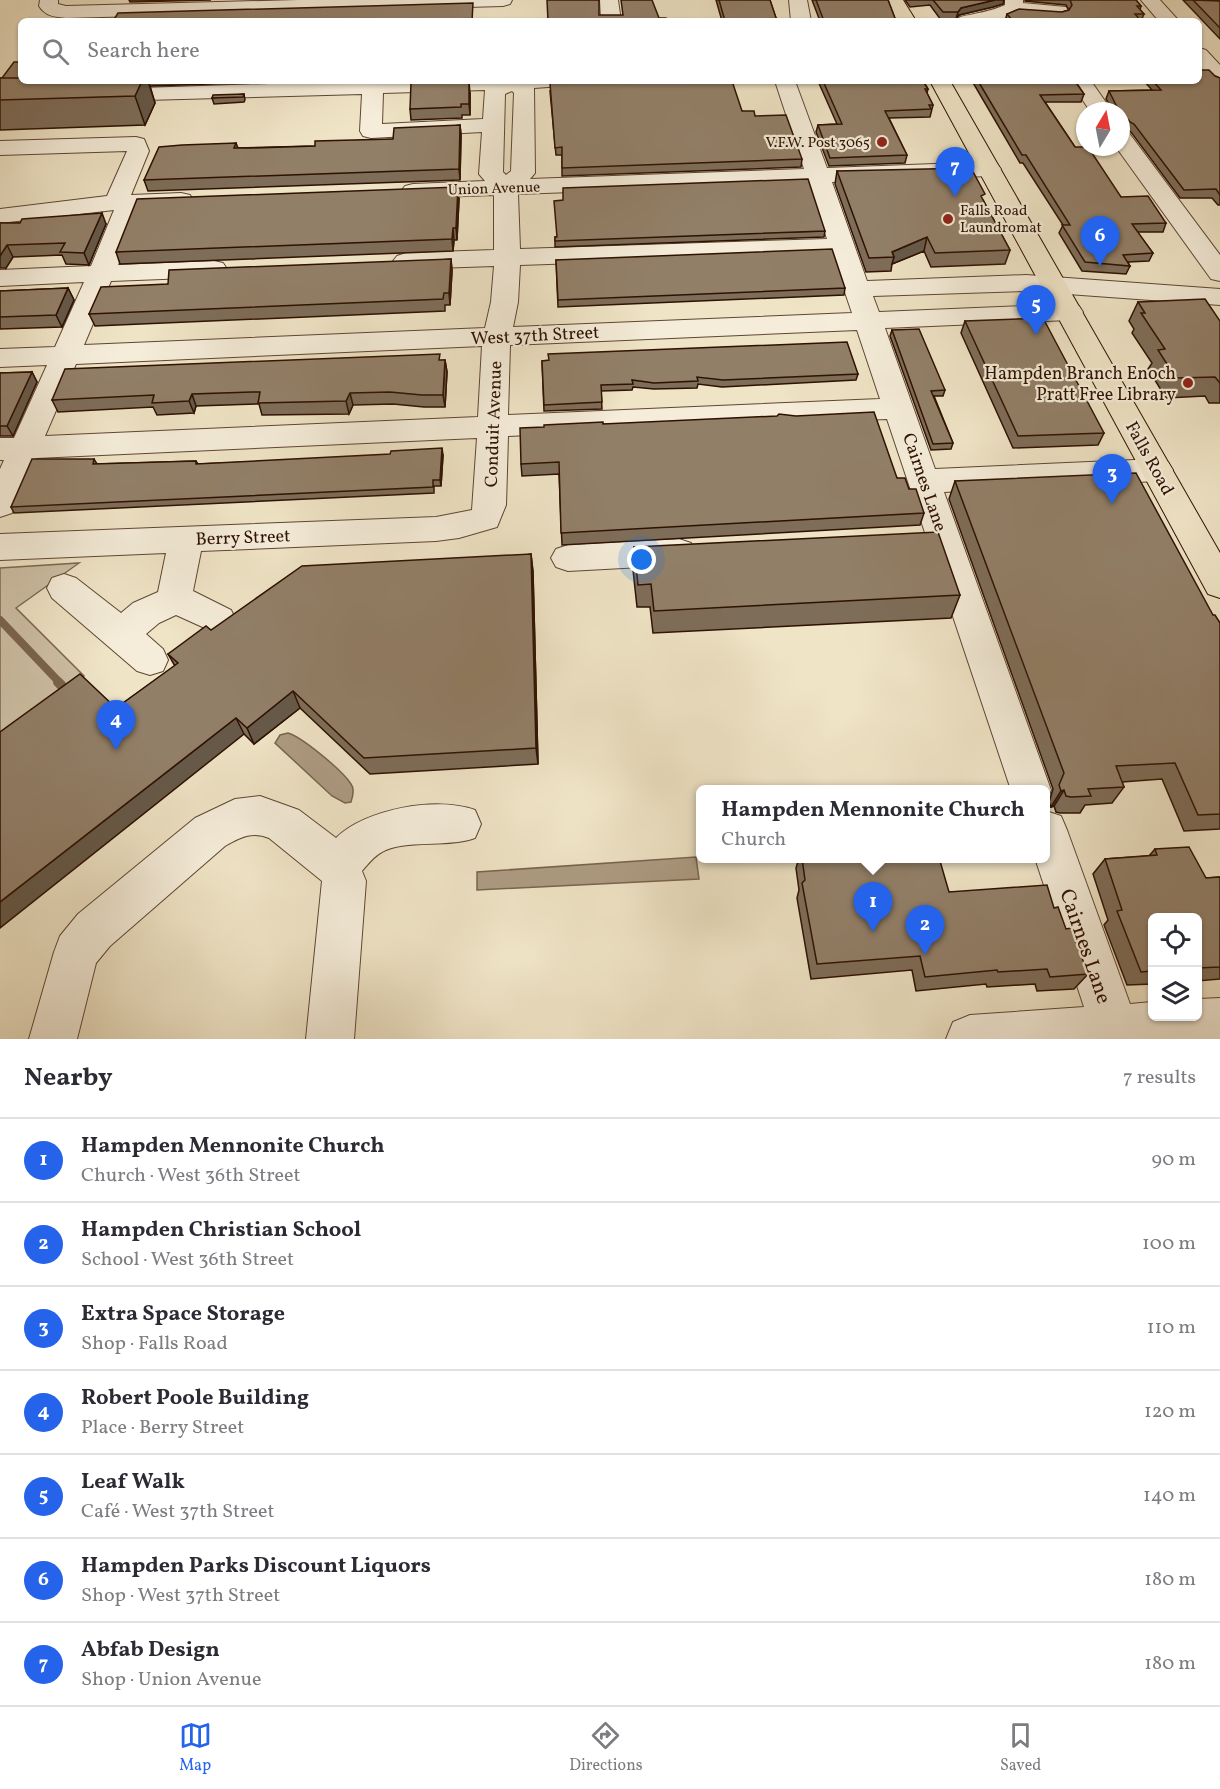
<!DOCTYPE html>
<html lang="en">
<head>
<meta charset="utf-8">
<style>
	:root { --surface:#fff; --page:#f2f2f3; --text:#2b2b33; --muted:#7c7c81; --line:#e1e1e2; --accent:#2563eb }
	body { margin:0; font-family:Vollkorn,serif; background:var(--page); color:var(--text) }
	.controls { position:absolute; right:18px; bottom:18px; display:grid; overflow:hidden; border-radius:9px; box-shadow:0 2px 4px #0004 }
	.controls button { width:54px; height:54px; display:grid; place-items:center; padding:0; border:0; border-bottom:2px solid var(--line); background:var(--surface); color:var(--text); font:30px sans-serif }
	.compass { position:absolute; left:1076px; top:102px; width:54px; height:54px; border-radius:50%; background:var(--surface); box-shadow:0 2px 4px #0004; rotate:10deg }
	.you { position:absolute; left:642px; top:560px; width:21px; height:21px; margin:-15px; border:4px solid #fff; border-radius:50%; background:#1a73e8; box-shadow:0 0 0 9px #1a73e833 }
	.badge { display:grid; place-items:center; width:39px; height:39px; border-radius:50%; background:var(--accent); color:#fff; font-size:20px; font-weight:700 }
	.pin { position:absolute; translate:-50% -50px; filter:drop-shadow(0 2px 3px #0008) }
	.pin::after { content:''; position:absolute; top:32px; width:21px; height:18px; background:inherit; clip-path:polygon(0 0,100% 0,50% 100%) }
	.popup { position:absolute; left:696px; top:785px; width:354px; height:78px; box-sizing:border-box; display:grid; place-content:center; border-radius:9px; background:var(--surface); filter:drop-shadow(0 2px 4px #0005); font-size:20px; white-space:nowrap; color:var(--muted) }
	.popup b { font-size:22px; color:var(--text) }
	.popup::after { content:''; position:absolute; left:50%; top:100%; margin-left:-12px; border:12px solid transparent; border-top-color:var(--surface) }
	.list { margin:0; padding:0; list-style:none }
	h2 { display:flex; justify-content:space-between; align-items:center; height:78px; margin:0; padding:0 24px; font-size:26px }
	h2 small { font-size:20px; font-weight:400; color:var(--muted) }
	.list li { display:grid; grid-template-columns:39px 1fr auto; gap:18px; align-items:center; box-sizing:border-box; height:84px; padding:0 24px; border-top:2px solid var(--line) }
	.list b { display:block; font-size:22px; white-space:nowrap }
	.list p { margin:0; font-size:20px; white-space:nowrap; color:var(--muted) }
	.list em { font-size:20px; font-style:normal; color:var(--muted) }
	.icon { flex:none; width:33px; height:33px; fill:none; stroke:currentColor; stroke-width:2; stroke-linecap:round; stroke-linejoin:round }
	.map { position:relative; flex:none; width:1220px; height:1039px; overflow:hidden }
	.search { position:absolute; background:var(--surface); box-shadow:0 2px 4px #0004; left:18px; right:18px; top:18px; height:66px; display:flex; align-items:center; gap:15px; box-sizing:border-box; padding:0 21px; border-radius:9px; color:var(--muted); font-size:22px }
	.sheet { height:666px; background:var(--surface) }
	nav { display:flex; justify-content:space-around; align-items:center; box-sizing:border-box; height:84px; border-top:2px solid var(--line); background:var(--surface); font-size:16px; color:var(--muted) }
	nav a { display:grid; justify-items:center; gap:3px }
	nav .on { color:var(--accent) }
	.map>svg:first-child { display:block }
	.green { fill:#cec0a5; stroke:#7e6854; stroke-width:1.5 }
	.water { fill:#ad9c83; stroke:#7a644f; stroke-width:1.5 }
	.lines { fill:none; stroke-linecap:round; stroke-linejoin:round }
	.stream-far1 { stroke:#7a644f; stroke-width:8 }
	.stream { stroke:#7a644f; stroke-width:10 }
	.minor-casing { stroke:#5e4633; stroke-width:2 }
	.major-casing { stroke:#2e1102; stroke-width:2 }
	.minor { fill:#f5edda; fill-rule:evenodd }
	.major { fill:#efe4c6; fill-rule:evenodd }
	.wall { fill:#7e6d59; stroke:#2e1102; stroke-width:1.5 }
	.shaded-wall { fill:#665949; stroke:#2e1102; stroke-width:1.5 }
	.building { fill:#927f68; stroke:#2e1102; stroke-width:1.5 }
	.poi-dot { fill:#8f2418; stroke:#f5edda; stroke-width:2 }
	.labels { text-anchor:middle; stroke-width:4.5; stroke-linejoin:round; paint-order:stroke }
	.far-poi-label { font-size:15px; fill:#2e1102; stroke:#f5edda; text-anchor:end }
	.far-street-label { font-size:15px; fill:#2e1102; stroke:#f5edda }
	.street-label { font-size:18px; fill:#2e1102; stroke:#f5edda }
	.poi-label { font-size:18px; fill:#2e1102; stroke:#f5edda; text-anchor:end }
	.near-street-label { font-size:21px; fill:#2e1102; stroke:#f5edda }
</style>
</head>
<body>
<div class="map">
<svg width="1220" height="1039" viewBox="0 0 1220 1039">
	<rect width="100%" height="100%" fill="#efe4c6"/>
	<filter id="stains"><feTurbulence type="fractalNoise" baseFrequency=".00333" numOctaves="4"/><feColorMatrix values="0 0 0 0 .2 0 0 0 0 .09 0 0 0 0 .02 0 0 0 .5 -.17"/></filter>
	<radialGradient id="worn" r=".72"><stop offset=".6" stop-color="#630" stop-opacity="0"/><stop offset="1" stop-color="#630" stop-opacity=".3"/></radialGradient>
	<!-- green -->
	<path class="green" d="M79,563L16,608L84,676L0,734V568Z"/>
	<!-- water -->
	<path class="water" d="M288,733C302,737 343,771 351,784C355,789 353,796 351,802L345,803L332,796L275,743L280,735Z
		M696,857L699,879L477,890V872Z"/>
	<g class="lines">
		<!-- stream-far1 -->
		<path class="stream-far1" d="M0,620L60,683"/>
		<!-- stream -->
		<path class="stream" d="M58,682L70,694"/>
		<!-- minor casing -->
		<g class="minor-casing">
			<path id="minor" d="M40,0H58V4L66,6L298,0H512L510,4L503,6L66,18C55,17 45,16 39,6Z
				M600,0H618L621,21H601Z
				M789,0H807L811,21H791Z
				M1005,0H1023V3L1066,7L1068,11L1066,15L1059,17L1017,14L998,21H957L960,17C976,13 990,12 1005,5Z
				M1141,0H1160L1179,21H1159Z
				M1199,0H1220V7L1201,4Z
				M1199,48L1206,50L1220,65V84L1213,82L1199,67Z
				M362,81H579L576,85L534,88L535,173L530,179L804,169L775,81H795L827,168L989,162L997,164L1001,169L997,174L989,176L832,182L867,281L1026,275L1220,289V305L1026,291L873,296L879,312L1069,304L1079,306L1083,312L1079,318L1069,320L885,328L935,469L1157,459L1168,462L1173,470L1168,478L1157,481L944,492L1051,790L1046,803V790H1011L887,419L508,436L506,505L497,527L459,538L436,541L201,551L193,591L231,610L236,620L231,630L218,634L176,615L159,623L146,634L163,649L168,660L163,671L150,675L137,671L52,598L47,588L52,578L64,574L76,578L121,613L133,603L158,592L166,553L0,560V534L436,517L472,510L477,438L36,458L12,513L0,517V469L4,460H0V438H14L47,365L0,367V349L55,347L84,282L0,286V270L91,266L114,210L0,223V209L107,196L127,151L0,155V141L136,137L144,139L149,151L131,195L181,193L190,195L193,200L190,205L139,209L118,265L214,261L223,263L227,269L223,275L214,277L111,281L84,345L485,328L491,302L494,266L406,269L397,266L393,261L397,256L406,253L494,250V195L413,198L405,196L401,191L405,186L413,184L485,181L479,174L482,132L371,138L363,136L360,131L362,94L109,101L101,100L98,95L101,90L109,89ZM485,90L483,119L382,124L383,93ZM512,91L514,93L511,171L506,175L503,172L505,94ZM809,183L827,239L520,249L518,194ZM832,254L852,313L513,327L518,302L520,265ZM857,330L880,399L508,415L510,345ZM482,346L478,417L45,436L76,364Z
				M1070,81H1091L1112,111H1090Z
				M1121,131L1129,133L1220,255V281L1211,279L1116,147H1121Z
				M679,539L691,543L696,552L691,561L679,565L568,571L556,567L551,558L556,549L568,545Z
				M260,796L299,810L336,838C365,809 437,796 475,810L481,824L475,838C447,848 405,839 382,852C374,856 368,864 362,871L366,881L354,1039H306L322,881L269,838C253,831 240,837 225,846L110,946L96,963L77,1039H29L54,952L60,936L78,914L195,818L235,799Z
				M1046,811L1061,816L1067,830L1130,1004L1152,1002V1017H1198V999L1220,998V1039H946L953,1022L970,1015L1084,1007L1035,858H1046Z"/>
		</g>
		<!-- major casing -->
		<g class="major-casing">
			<path id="major" d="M885,0H903L916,21H896Z
				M930,81H950L1220,553V598L1208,594Z"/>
		</g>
		<!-- minor -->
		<use href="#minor" class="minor"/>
		<!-- major -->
		<use href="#major" class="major"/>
	</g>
	<!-- wall -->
	<path class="wall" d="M129,0H211L130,2Z
		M716,0H770L777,21H722Z
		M812,0H888L896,21H820Z
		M905,0H1004L1003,4L993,7L959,15L956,19L941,20L930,5L910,7Z
		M1025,0H1136L1141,6L1140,10L1144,14L1141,21H1005L1007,14L1062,12L1069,10L1066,5L1025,1Z
		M1183,0H1212L1220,1V39Z
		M1215,76L1220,78V205H1218L1212,198H1180L1131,132L1127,130L1121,122V111H1113L1106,99L1109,91L1152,90L1144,81H1199Z
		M0,78L21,81H302L150,86L155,103L145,125L0,130Z
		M818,81H923L928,89L927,93L933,105L930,117L889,118L907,155L905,163L829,166L816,132L818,125L837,124Z
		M972,81H1075L1084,94L1081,102H1045L1075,147L1121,197L1166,223L1163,232H1137L1153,253L1149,261L1128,262L1130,266L1126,274L1082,271L1059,233L1063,225L1023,163H1020Z
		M550,91L742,111L755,116L802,159L801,167L562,176V155H556Z
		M470,93V115H462V118L411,120L410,109Z
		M244,94L245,100L244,102L214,104L212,98Z
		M460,125L461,135L460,180L148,191L144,180L236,143L238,148L315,146L393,139Z
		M837,171L983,200L1010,250L1005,264L931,267L924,251L892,264L891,271L866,272L835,184Z
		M459,199L457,240H454L453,251L120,264L116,252Z
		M0,223H20L106,224L89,265L66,264L62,255L13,257L6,268Z
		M825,231L824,237L555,247V237Z
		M451,259L452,271L450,305H445V311L95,326L89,314L168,284Z
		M556,260L845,288L844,295L558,307Z
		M68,288L74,300L62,327L0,329V291Z
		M1138,302L1220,321V403H1209L1205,396L1166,398L1148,369L1152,363L1132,333L1134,329L1129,321Z
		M965,321L1104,433L1098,445L1013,448L961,333Z
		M892,330L945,390L943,396H934L953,443L951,449L931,450L890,336Z
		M445,360L447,372L445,407H424L393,404L353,405L349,414L262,415L259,404H256L196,406L194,413L157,415L153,407L58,412L52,400Z
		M542,361L858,374L856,380L722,387L698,384L697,388L654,389L633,387L632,390L601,391L602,409L544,411Z
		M32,372L37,382L13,436H0V373Z
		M603,424L897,478L909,489L924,513L920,525L562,545L559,474L522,476L521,464Z
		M443,455L441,486H434V493L14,513L11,507L94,459L97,464L196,461L198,464Z
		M955,481L1213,615L1220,623V829L1184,831L1162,779L1122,782L1124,787L1112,803L1085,805L1080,813H1060L1056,812L1054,806L1051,807L1049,802L1053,789L949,499Z
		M634,547L960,595L951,618L653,633L650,607H637L633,570Z
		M531,554L533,572L538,764L370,774L300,708L254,744L244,734L116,708L175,666L168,654L211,630Z
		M1155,849L1206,878L1220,877V979L1197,981V918H1152V984L1127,985L1104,925L1108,920L1093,874L1105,859L1149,856Z
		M799,858H922L923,862L949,892L1054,908L1088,974L1074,989L1037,991L1035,984L987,987L986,984L916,991L912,970L811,979L797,898L799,890L796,868Z"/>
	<!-- shaded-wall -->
	<path class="shaded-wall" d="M995,0H1004L1003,4L993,7L959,15L956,19L958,12L961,8Z
		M142,81H148L155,103L145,125L135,96Z
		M469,82L470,93V115L469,104Z
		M460,125L461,135L460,180L459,169Z
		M458,187L459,199L457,240L456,228Z
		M102,213L106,224L89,265L84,253Z
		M453,228L454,240L453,251L452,239Z
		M927,237L924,251L892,264L894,257L892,252Z
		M7,245L13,257L6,268H0V256Z
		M451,259L452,271L450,305L449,293Z
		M68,288L74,300L62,327L56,315Z
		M445,360L447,372L445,407L443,395Z
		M32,372L37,382L13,436L7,426Z
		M350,393L353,405L349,414L346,401Z
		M192,394L196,406L194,413L189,401Z
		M442,448L443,455L441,486L440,480Z
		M531,554L533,572L538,764L536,748Z
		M293,691L300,708L254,744L247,728Z
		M236,718L244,734L0,928V902Z
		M1064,790L1054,806L1051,807L1061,791Z"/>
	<!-- building -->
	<path class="building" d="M547,0H599V15H623L621,0H652L659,18H666L667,21H548Z
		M719,0H770L777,21H725Z
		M816,0H888L896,21H824Z
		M933,0H995L961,8L958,12H943Z
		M1070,0H1136L1141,6H1137L1144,14H1135L1141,21H1013L1007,14L1019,9L1062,12L1069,10L1072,5Z
		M1193,0L1220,1V28Z
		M473,3L472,21H113L118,13Z
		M14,62H21V78H2Z
		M1199,70H1209L1215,76L1220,78V195L1216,189L1184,190L1134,124L1130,122L1116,105L1109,91L1161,90L1153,81H1199Z
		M0,78H21V81H142L135,96L0,100Z
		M566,81H732L742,111H754L755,116L786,115L802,159L562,168V147L555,148L550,83Z
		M823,81H923L928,89H925L933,105H929L931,109L885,111L907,155L830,158L818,125L842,124Z
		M978,81H1075L1084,94L1040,95L1075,147H1088L1121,197L1148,196L1166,223L1132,224L1153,253L1123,255L1130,266L1085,262L1062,225H1070L1026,155H1022Z
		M469,82V104H461V107L410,109L411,83Z
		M244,94L243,97L212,98L213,95Z
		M460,125L459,169L144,180L159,147L182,145L236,143L234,148H252L315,146V141L393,139L394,128Z
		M971,168L985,194L981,196L1010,250L935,253L927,237L892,252L894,257L869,258L837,171Z
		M808,179L825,231L555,241V237H557L554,201L563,200V188Z
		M458,187L456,228H453L452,239L116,252L137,199Z
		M102,213L84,253L60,252L65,243L7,245L0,256V223H20L22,219Z
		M832,249L845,288L558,300L556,260Z
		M451,259L449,293H444L443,299L89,314L101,287L168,284L169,270Z
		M68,288L56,315L0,317V291Z
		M1205,299L1220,321V383L1215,377L1176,378L1158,350L1165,349L1141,313H1145L1138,302Z
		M1043,318L1104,433L1018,436L965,321Z
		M919,329L945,390L931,391L953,443L933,444L892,330Z
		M847,342L858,374L723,380L697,377L698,381L654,383L632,380L633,384L601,385L602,402L544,405L542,361L549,360L548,354Z
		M440,354L439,360H445L443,395H422L390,392L350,393L346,401L258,403L260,392H252L192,394L189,401L152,403L154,395L52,400L65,369Z
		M32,372L7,426H0V373Z
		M874,412L897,478H905L909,489H916L924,513L561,533L559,462L521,464L520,428L544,427V425L603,422V424L777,416L779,414L796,416Z
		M442,448L440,480H433V487L11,507L32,459H94L93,464L196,461V464L390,454L391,451Z
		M1136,473L1213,615H1215L1220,623V814L1198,815L1175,763L1116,766L1124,787L1088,789L1091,796L1071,797L1066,796L1064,790L1061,791L1059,785L1064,773L955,481Z
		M938,532L960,595L654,611L651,584L638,585L634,547Z
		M531,554L536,748L364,758L293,691L247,728L236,718L0,902V732L80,674L116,708L178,663L168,654L206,626L211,630L302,566Z
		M1189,847L1206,878L1220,877V967L1197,968V918H1152V971L1141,972L1117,911L1122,910L1105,859L1157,855L1155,849Z
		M802,858H922L923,862L940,861L949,892L1047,885L1054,908L1058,907L1066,929L1071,928L1088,974L1050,977L1047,969L998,972L997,970L925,977L920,956L817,964L802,883L805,880Z"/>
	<!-- markers -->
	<g class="poi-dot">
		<circle cx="882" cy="142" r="6"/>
		<circle cx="948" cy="219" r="6"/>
		<circle cx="1188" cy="383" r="6"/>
	</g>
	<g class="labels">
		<!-- far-poi labels -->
		<g class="far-poi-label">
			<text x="870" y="147">V.F.W. Post 3065</text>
			<text x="960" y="215" text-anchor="start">Falls Road<tspan x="960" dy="17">Laundromat</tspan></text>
		</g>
		<!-- far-street labels -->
		<g class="far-street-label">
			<text transform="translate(494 188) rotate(-2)" y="5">Union Avenue</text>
		</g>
		<!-- street labels -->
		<g class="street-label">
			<text transform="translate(535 335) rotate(-3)" y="6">West 37th Street</text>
			<text transform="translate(493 424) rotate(-88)" y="6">Conduit Avenue</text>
			<text transform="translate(1150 458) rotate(61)" y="6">Falls Road</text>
			<text transform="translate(925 482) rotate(71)" y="6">Cairnes Lane</text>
			<text transform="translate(243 537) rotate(-2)" y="6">Berry Street</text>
		</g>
		<!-- poi labels -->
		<g class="poi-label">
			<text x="1176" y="379">Hampden Branch Enoch<tspan x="1176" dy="21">Pratt Free Library</tspan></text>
		</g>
		<!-- near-street labels -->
		<g class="near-street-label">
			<text transform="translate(1086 946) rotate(71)" y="7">Cairnes Lane</text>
		</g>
	</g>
	<rect width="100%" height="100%" filter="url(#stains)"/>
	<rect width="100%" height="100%" fill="url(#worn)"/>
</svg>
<div class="controls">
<button><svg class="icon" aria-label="locate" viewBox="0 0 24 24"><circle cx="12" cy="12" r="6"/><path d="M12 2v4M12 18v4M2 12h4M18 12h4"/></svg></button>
<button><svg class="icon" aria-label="layers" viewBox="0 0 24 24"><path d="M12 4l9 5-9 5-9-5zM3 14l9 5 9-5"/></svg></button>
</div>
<svg class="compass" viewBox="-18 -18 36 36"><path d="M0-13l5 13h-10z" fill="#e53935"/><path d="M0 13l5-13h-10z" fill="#7c7c81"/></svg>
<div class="you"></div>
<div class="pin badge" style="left:873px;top:932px">1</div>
<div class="popup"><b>Hampden Mennonite Church</b>Church</div>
<div class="pin badge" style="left:925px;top:955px">2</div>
<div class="pin badge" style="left:1112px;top:504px">3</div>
<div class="pin badge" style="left:116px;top:750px">4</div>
<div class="pin badge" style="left:1036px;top:335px">5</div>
<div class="pin badge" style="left:1100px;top:266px">6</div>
<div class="pin badge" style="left:955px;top:197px">7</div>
<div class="search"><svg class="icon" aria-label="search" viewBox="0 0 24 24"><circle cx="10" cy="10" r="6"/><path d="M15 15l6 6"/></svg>Search here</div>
</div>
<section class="sheet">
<h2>Nearby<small>7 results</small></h2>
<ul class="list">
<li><span class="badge">1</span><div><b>Hampden Mennonite Church</b><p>Church · West 36th Street</p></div><em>90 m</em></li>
<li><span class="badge">2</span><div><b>Hampden Christian School</b><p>School · West 36th Street</p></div><em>100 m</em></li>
<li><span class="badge">3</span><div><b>Extra Space Storage</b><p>Shop · Falls Road</p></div><em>110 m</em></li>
<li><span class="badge">4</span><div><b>Robert Poole Building</b><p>Place · Berry Street</p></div><em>120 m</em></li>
<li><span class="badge">5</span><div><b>Leaf Walk</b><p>Café · West 37th Street</p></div><em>140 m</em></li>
<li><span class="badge">6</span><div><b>Hampden Parks Discount Liquors</b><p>Shop · West 37th Street</p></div><em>180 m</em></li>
<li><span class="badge">7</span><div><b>Abfab Design</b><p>Shop · Union Avenue</p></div><em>180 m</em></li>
</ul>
</section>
<nav>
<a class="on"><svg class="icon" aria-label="map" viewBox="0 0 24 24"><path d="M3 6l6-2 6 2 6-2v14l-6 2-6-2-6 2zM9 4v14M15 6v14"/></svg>Map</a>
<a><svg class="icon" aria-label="directions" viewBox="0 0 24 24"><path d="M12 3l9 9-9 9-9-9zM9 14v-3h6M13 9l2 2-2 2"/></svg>Directions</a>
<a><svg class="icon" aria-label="saved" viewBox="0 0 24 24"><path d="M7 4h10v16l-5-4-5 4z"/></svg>Saved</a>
</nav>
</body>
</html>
